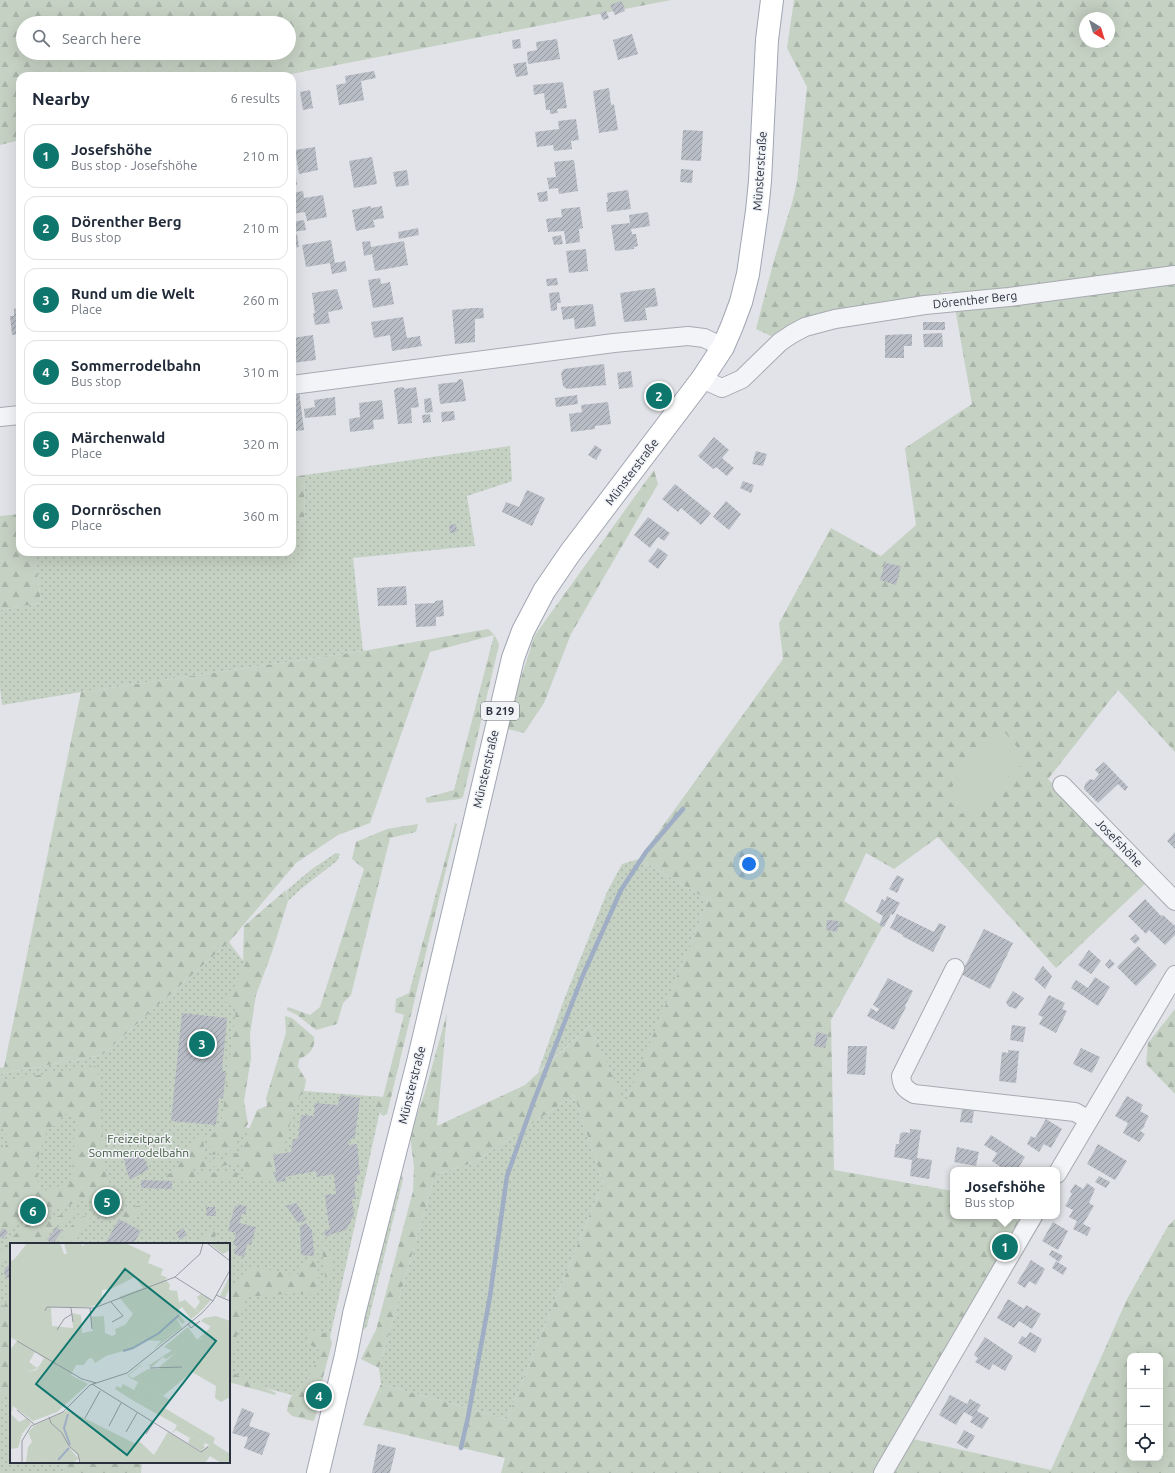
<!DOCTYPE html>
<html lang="en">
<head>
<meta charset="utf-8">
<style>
	:root { --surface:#fff; --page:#f6f6f7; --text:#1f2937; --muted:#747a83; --line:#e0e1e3; --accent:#0f766e }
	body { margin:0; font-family:Ubuntu,sans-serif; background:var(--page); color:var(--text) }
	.controls { position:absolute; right:12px; bottom:12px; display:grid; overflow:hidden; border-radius:8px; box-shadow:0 4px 16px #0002 }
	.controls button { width:36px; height:36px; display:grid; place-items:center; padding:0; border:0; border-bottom:1px solid var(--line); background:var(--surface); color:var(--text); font:20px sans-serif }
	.compass { position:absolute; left:1079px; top:12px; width:36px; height:36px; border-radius:50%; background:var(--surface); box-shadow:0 4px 16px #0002; rotate:142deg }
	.you { position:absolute; left:749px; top:864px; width:14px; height:14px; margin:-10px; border:3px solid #fff; border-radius:50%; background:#1a73e8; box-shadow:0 0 0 6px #1a73e833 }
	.badge { display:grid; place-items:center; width:26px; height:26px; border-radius:50%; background:var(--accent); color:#fff; font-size:13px; font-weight:700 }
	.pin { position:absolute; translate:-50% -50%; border:2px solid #fff; box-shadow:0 1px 4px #0006 }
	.popup { position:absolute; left:950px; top:1167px; width:110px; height:52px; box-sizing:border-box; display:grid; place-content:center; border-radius:8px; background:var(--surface); filter:drop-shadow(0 1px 3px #0005); font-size:13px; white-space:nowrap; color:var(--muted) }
	.popup b { font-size:15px; color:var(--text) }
	.popup::after { content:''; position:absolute; left:50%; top:100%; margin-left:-8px; border:8px solid transparent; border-top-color:var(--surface) }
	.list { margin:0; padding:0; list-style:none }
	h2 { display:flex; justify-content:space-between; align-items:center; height:52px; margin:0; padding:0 16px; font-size:17px }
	h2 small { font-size:13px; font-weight:400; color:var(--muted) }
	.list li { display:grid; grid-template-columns:26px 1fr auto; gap:12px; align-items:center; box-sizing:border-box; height:64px; margin:0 8px 8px; padding:0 8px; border:1px solid var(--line); border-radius:12px }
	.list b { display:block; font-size:15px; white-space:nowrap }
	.list p { margin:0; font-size:13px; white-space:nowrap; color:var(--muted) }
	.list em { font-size:13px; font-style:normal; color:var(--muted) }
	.icon { flex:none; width:22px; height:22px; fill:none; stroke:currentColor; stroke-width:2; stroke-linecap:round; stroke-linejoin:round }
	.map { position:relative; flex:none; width:1175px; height:1473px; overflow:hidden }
	.search { position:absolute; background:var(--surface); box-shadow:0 4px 16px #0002; left:16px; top:16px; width:280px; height:44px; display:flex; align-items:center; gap:10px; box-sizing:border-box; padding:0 14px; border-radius:22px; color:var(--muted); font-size:15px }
	.panel { position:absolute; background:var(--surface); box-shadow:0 4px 16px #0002; left:16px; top:72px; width:280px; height:484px; border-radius:12px }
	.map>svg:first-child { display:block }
	.grass { fill:url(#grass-dots) }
	.forest { fill:url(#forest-firs); fill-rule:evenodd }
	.garden { fill:#c5d1c3 }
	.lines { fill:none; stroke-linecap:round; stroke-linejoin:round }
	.stream { stroke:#9faec4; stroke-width:4.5 }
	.building { fill:url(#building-hatch) }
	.minor-casing { stroke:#a7aab2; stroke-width:20 }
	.primary-casing { stroke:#a1a6b2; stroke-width:24 }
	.minor { stroke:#f3f4f7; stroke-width:18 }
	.primary { stroke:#fff; stroke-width:22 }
	.labels { text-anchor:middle; stroke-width:3; stroke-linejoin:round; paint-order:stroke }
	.shield { fill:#f0f2f6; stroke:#666a75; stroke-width:1 }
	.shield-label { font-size:11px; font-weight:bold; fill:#2b303e }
	.street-label { font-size:12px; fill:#2b303e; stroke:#f0f2f6 }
	.park-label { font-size:12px; fill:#3c583a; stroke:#f0f2f6 }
	.inset-river { fill:none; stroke:#9faec4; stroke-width:2 }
	.inset-road { fill:none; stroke:#989ba4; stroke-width:1 }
	.view { fill:#0f766e; fill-opacity:0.15; stroke:#0f766e; stroke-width:2 }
	.inset-edge { fill:none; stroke:#2b303e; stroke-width:2 }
</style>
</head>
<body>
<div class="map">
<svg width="1175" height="1473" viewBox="0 0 1175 1473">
	<defs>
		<pattern id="grass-dots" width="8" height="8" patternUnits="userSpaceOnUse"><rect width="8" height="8" fill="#c5d1c3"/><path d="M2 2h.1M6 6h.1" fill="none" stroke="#a9b4a9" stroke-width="1.8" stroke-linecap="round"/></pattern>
		<pattern id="forest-firs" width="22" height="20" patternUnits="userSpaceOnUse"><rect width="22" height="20" fill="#c5d1c3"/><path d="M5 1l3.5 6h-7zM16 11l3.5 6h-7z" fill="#a9b4a9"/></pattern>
		<pattern id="building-hatch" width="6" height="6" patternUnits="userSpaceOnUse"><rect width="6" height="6" fill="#b8bcc4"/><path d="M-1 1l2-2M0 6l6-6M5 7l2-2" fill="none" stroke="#9699a1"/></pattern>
	</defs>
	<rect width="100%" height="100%" fill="#e1e3e8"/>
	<!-- grass -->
	<path class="grass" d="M510,446L512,481L467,496L475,546L353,558L363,651L81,692L2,705L0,687V610L41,603L35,555L60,552H292V522L304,520L305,475Z
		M336,853L340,854L337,861L302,888L288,901L287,890L312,869Z
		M639,859L708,900L625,1105L590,1025L538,1072L565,997L607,892L622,864Z
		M229,942L252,973L236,1125L269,1133L304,1091L383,1097L316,1401L229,1379V1244H11V1462H65L62,1473H0V1074L102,1055Z
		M574,1095L603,1182L507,1419L381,1384L379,1368L435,1175L475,1162Z
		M401,1173L403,1179L369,1318L367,1326L361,1333Z"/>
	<!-- forest -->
	<path class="forest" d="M0,0H671L281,76H20V140L0,145ZM23,23H289V53H23Z
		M794,0H1175V752L1118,690L1048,779L1148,881L1056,968L938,837L894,869L866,853L844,901L883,926L831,1020L834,1170L953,1191V1216H1045L913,1439L1051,1470L1127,1299L1168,1226L1175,1219V1473H501L505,1458L363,1425L381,1384L507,1419L603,1182L574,1095L475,1162L435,1175L379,1368L361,1359L376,1330L413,1191L414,1167L410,1135L425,1092L447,1013L437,1126L525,1085L590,1025L625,1104L708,900L639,859L783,659L779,623L831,528L881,556L916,525L905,448L972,404L952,291L835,311L775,338L756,329L774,260L792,203L797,182L807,87L787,48ZM1085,18H1109V42H1085ZM1130,1356H1160V1458H1130Z
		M654,470L658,484L571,634L544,703L524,733L504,728L535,635Z
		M305,475L304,520L292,522V477Z
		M20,514V552H60L35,555L41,603L0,610V516Z
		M488,629C494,634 497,638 499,645L463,797L460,799L427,803L425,798L454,790L494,635L430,652L370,823L338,835L296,863L229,942L102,1055L0,1074V1068L4,1067L81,692L363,651Z
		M455,823L457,824L387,1114L383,1116L375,1108L373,1096L383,1097L404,1015L395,1012L396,999L409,993Z
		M418,824L416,832L390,838L351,995L343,1003L337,1024L316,1030L297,1015L287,1010V1008L288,1007L310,1015L320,1007L364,869L352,859L356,842L387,829Z
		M286,890L288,901L272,952L256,995L250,1034L251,1058L244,1101L248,1124L241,1133L235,1147L228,1152L211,1155L208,1139L221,1125L236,1009L224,1001L239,980L243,963L244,926Z
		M1175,1009V1094L1146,1064L1148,1043Z
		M285,1016L292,1018L314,1037C316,1047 309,1055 299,1059L298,1067L306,1080L304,1091L296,1101L283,1151L274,1153L276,1172H274L276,1179H246L245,1170L241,1164L193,1168L194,1174L233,1171L236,1172L238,1176L236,1181H162L163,1177L176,1170L195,1137L201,1135L203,1138L205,1159L207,1162L223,1160L240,1151L257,1110L267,1106L266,1098L286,1033Z
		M98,1066L101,1122L108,1189L101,1190L102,1200L93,1203L86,1199L42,1215L38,1207L28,1206L27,1215L8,1232L4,1228L0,1232V1155L8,1142L5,1132L0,1124V1081ZM72,1113L78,1125L74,1133L72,1182L40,1192L36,1164L48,1128L58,1125L63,1115Z
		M146,1205L127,1223L115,1216L130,1207Z
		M83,1206L86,1208L66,1222L56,1224L45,1240L48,1244H11V1262L6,1261L2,1265L0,1270V1252L20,1229L29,1224L41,1223Z
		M96,1209L74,1244H57L70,1227L92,1210Z
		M219,1227L212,1244H189Z
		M321,1241L332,1253L329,1294L327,1291Z
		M317,1257L319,1291L314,1295L299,1293L245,1297L232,1359L233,1373L276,1393L275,1395L229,1382V1294L235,1282L250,1266L297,1275L300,1272L304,1260Z
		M11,1294V1389L0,1405V1312Z
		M310,1330C319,1331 330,1332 332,1343L321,1385V1394L315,1418L313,1421L292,1416L287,1411C289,1401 290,1393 301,1390L322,1352L306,1342Z
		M65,1462H142L141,1473H62Z"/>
	<!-- garden -->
	<path class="garden" d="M1002,729L1027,759L978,806L961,814L947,798L966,759Z"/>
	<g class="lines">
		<!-- stream -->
		<path class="stream" d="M461,1448L468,1417L490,1296L507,1176L533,1103L583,975L621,890L646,852L683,809"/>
	</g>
	<!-- building -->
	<path class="building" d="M621,1L625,11L615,15L610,5Z
		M606,11L609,18L603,20L600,13Z
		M632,34L638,54L618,60L613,40Z
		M520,39L521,48L513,49L512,40Z
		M557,39L560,59L528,64L527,52L537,50L536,42Z
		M526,62L528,75L516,77L513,64Z
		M374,71L376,78L361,81L364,100L339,105L336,85L346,83L345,76Z
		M563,82L567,108L557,109L558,113L550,114V110H546L544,93L534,95L533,85Z
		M609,88L611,105L614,104L618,130L599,133L593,91Z
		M310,90L313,108L303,110L300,92Z
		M576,119L579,140L571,141L572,149L554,151L553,145L537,147L535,132L559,129L558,121Z
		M683,130L703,131L701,161L681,160Z
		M315,147L318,170L299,174L295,150Z
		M372,157L377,184L354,188L349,161Z
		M574,160L578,191L559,194L558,188L549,189L547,178L556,177L554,162Z
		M681,169L693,170L692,183L680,182Z
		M407,170L409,185L396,187L393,172Z
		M295,172L297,185L292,186V173Z
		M628,190L631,209L607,212L606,202H608L607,193Z
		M303,191L304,198L323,195L327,217L307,221L305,212L292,214V193Z
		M547,191L548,201L539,202L537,193Z
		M371,206V208L382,206L384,218L373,220L375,227L356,231L352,210Z
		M580,207L583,228L579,229L580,242L566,244L564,231L548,232L546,219L562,217L561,209Z
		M648,212L650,226L631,229L632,234H636L638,246L634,247V249L615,251L611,225L630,223L629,215Z
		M304,220L306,230L292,232V222Z
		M418,228L419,235L399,239L398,232Z
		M292,234H297L299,247L292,248Z
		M561,235L563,244L554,245L552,237Z
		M331,240L335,263L345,261L347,271L332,274L330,263L306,267L302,245Z
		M370,241L371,247L404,241L408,265L375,271L372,254L364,256L362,242Z
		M586,249L588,271L569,273L566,251Z
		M380,278L381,284L390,282L394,304L373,308L368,280Z
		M557,278L558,285L547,286L546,279Z
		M655,288L658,306L645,308L647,320L624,322L620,293Z
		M337,289L343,309L328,312L330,323L315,325L313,313H315L312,293Z
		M559,292L561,303H557V310L551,311L549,293Z
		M593,304L596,326L575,329L574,318L563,320L561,307Z
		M20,308V334L12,335L10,316H14V309Z
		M473,308H483L484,318L475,319V342L455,344L452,310Z
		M403,317L407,338L420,336L421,344H422V346L392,351L390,335L374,338L371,322Z
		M923,322H945V330H923Z
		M942,333L943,347H924L923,334Z
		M912,334V346H904V358H885V335Z
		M313,335L316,360L292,363V338Z
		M604,364L606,385L567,389L563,386L561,373L564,369Z
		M631,371L633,387L619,389L617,373Z
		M461,379L463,381L466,401L440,404L438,384L457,382L458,380Z
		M403,387L405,389L416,387L419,407L411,408L412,423L398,424L394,390L397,388Z
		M299,391L304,430L296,431L292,392Z
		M577,395L578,404L556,407L555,398Z
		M335,397L336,415L305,418L304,409L315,407L314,400Z
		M431,398L433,412L425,413L424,399Z
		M382,400L384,419L373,420L374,429L350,432L349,419L360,417L359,403Z
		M608,402L611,424L595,426V429L571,432L569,414L582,412L581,405Z
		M454,411L455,420L442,422L441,412Z
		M430,414L431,422L423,423L422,415Z
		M714,437L729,450L722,458L734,468L727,476L716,467L713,469L698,456Z
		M595,445L602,450L596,460L588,455Z
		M756,451L767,454L763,466L752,464Z
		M743,481L754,485L751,493L740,488Z
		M675,484L711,513L701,525L681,508L678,512L662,499Z
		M527,490L545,498L532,526L502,512L506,502L519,507Z
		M726,501L741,514L729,530L713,517Z
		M648,517L670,533L664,541L658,537L650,548L634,535Z
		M456,524L457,532L450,533L449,525Z
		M658,548L668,555L658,569L648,561Z
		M885,563L901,566L896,585L880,580Z
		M406,586L407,605L378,606L377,588Z
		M443,600L444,616L436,617V626L416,627L415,604L435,603V601Z
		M1104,762L1128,787L1125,791L1118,784L1098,803L1084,789L1085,784L1090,779L1094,780L1099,774L1095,770Z
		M1175,832V849L1167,841Z
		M897,875L904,879L897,893L889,889Z
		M887,896L900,903L893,915L891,914L884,927L879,925L883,916L876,912L882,899L885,901Z
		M1145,899L1161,916L1163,915L1175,926V935L1165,945L1149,930L1146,934L1128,916Z
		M897,914L934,932L939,923L946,926L933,952L902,936L903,935L890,928Z
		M827,920L839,921L837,932L826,930Z
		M984,929L1013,943L990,989L961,974Z
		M1136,934L1140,939L1135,944L1130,939Z
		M1138,946L1157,965L1136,986L1117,967Z
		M1089,950L1101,961L1091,974L1078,965Z
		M1110,959L1115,964L1109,969L1105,965Z
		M1043,966L1052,976L1045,989L1034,979Z
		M1095,977L1110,987L1098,1006L1071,988L1076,980L1088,988Z
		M888,978L913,991L905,1006L906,1007L894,1030L867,1016L871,1008L877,1012L879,1009L873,1005Z
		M1013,991L1024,998L1016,1009L1008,1006L1006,1002Z
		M1049,995L1065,1003L1062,1009L1067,1011L1056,1033L1039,1024L1043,1017L1038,1015Z
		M182,1013L227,1018L222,1071H226L223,1099L219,1098L216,1125L171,1121Z
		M1012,1025L1026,1027L1023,1042L1010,1040Z
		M817,1032L828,1035L825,1048L814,1046Z
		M848,1046H867L865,1075L847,1074Z
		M1081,1048L1100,1057L1092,1073L1073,1064Z
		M1008,1050L1019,1051L1016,1083L999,1081L1002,1052L1008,1053Z
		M340,1095L360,1098L355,1137L348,1141L349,1145L357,1144L360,1175H357V1181L354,1182L356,1199H352L354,1215L346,1230L332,1234L327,1237L323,1232L330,1229L328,1219L325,1195L336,1194L334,1174L317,1177L316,1171L285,1177L286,1181L277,1182L273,1172H276L273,1155L291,1152L293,1139H298L301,1115L314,1116L315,1103L338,1105Z
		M1127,1096L1143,1105L1140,1111L1149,1116L1144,1125L1145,1126L1140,1131L1145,1134L1139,1142L1123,1133L1128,1123L1115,1116Z
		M962,1109L974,1111L972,1123L960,1122Z
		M1046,1119L1062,1129L1051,1148L1044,1144L1039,1152L1027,1144L1031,1136L1035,1138Z
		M910,1129L921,1130L917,1158L932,1160L929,1179L910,1176L912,1160L894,1157L896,1144H899L900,1134L903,1132L910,1133Z
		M991,1135L1025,1157L1017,1170H1005L992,1161L997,1153L984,1145Z
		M1098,1144L1127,1161L1115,1180L1087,1164Z
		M957,1147L979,1152L976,1166L954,1162Z
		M140,1151L149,1169L130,1180L127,1172L124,1159Z
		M1099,1176L1110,1182L1106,1188L1095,1182Z
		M141,1180L172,1181V1189L141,1188Z
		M1087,1183L1095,1189L1089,1203L1094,1206L1083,1224L1091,1228L1087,1236L1073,1229L1077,1221L1069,1217L1073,1210L1065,1206L1072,1194L1070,1192L1075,1184L1083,1189Z
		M108,1189L113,1213L105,1214L100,1190Z
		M296,1203L302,1211L306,1220L298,1223L286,1206Z
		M238,1204L247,1207L245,1214H242L239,1223L256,1227L251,1245L247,1244L244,1257L234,1254L237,1246L233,1245L236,1233L228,1231L235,1206L238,1207Z
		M28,1206H38V1216L27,1215Z
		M206,1207H215L216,1216H207Z
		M119,1219L141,1231L133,1244H105Z
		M1053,1222L1068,1231L1058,1250L1042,1241Z
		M306,1223L312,1230L314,1256L301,1255L300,1226Z
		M56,1227L62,1231L53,1244L47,1240Z
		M3,1228L8,1232L3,1239L0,1237V1232Z
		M183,1228L187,1235L180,1240L176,1233Z
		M1052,1250L1063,1256L1059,1262L1049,1255Z
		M1031,1260L1045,1269L1036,1285L1029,1281L1025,1288L1017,1283Z
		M1056,1261L1067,1268L1063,1275L1052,1268Z
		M9,1265H11L10,1279L5,1276L4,1272L5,1268Z
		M1008,1299L1024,1309L1026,1305L1041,1314L1032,1329L1019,1321L1014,1328L997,1318Z
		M1030,1332L1042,1339L1035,1353L1018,1343L1022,1336L1026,1338Z
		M985,1337L1013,1356L1005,1371L993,1364L989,1370L975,1362L978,1358L974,1355Z
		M950,1395L967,1404L970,1399L981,1405L977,1411L989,1418L982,1429L970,1422L973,1417L964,1412L956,1425L939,1415Z
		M242,1408L254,1413L249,1426L270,1433L262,1455L244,1448L248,1437L245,1436V1437L232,1433Z
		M964,1430L975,1436L967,1449L957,1443Z
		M378,1444L396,1448L390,1473H372Z"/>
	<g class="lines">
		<!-- minor casing -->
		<g class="minor-casing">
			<path id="minor" d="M702,379L722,388L742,379L780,342L792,334L805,327L835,319L925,305L1009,297L1175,275
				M292,385L614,343L688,336L704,338L723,347
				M0,417L20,415
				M1062,785L1175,901
				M955,968L901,1076C902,1086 905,1089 914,1094L1075,1112L1089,1120
				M1057,1174L1175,975
				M883,1473L1033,1216"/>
		</g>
		<!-- primary casing -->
		<g class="primary-casing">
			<path id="primary" d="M318,1473L346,1355L354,1314L418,1062L513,658L523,631L544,591L570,553L702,379L723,347L732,326L741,302L748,274L757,211L760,181L767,40L772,0"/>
		</g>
		<!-- minor -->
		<use href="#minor" class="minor"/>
		<!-- primary -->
		<use href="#primary" class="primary"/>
	</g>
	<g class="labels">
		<!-- shield labels -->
		<rect class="shield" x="481" y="702" width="38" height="18" rx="3"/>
		<g class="shield-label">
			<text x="500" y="715">B 219</text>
		</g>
		<!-- street labels -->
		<g class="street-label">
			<text transform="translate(760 171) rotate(-86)" y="4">Münsterstraße</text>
			<text transform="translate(975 300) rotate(-6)" y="4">Dörenther Berg</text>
			<text transform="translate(632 472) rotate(-53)" y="4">Münsterstraße</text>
			<text transform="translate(486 769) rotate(-77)" y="4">Münsterstraße</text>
			<text transform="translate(1119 843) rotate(46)" y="4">Josefshöhe</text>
			<text transform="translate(412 1085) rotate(-76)" y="4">Münsterstraße</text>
		</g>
		<!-- park labels -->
		<g class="park-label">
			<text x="139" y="1143">Freizeitpark<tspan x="139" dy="14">Sommerrodelbahn</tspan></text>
		</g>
	</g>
	<!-- overview -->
	<g transform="translate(10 1243)">
		<rect width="220" height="220" fill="#e1e3e8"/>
		<path d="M199,0H220V7L213,11ZM191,51L201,57L189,70L185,66L190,59L187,54ZM164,71L171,83L155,94L139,92L142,84ZM178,84L187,97L202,93L216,103L217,121L208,131L192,134L173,124L156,125L157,121L167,110L154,104ZM136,88L134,96H140L120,106L117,99ZM25,109L19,119L27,125L29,122L28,125L19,129L14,124V119ZM128,139L160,157L155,165L151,163L148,167L125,153L122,157L105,146L107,143L111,145L113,141L124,147ZM165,186H172L177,189L178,193L181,195L183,192L196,200L193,202L195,204L191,208L178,200L180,195L166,187L162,190ZM57,202L69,216L62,220H25L26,216L34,217Z" fill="#c5d1c3"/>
		<path d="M17,0H50L54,11H57L54,0H70L73,3L75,0H115L141,12L138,20L153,26L151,32L158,35L155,36L160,42L159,47L167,48L169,59L175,57L189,70L181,76L172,64L167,68L175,79L172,81L164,71L142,84L139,92L155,94L171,83L172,85L144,106L151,98L134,97L135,89L117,99L120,106L96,113L85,120L82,115L78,116L74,122H66L61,132L78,141L47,169L23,178L3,163L1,171L9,179L17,175L21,180L12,191L8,205L0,206V107L7,98L2,95L0,97V16L2,18L8,12ZM125,34L133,45L109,54L123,71L115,82L105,86L106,91L102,93L95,90L94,73L81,74L83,88L72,90L71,72L62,70L63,85L42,83L41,64H78L91,61L92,47L101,46ZM25,109L34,115L27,127L19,129L14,124V119ZM220,32V45L215,55L210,53ZM206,73L220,78V154L211,159L205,155L206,143L182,129L153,153L117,133L118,132L130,122L133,124L130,123L118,133L123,135L138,126H151L149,124L166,110L156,116L153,114L142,124L138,123L167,104L176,110L168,111L155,125L173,124L186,130L174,123L181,113L204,101L207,107L196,111L203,110L207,114L211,112L213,103L205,101L210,98L202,94L188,109L187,105L180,107L195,100V96L192,95L189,96H192L183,105L175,103H180L199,86L200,83L191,78L194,75ZM125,153L148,167L151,163L205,195L203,200L220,211V220H211L200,213L195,220H69V213L57,202L34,217L16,220L18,204L22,199L18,189L25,182L58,167L126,201L128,197L144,212L158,189L190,209L199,202L183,192L181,195L177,193V189L172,186H165L167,182L122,157Z" fill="#c5d1c3" fill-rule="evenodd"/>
		<path class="inset-river" d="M113,108L123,105L149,90L169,72M58,171L54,185L60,202M48,217L59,205"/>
		<path class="inset-road" d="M197,0L220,18M165,34L203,58M206,52L220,58M101,59L113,73L102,79M61,65L63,79M80,65L82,86M35,68L37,64L84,65L165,34L190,11L193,0M178,81L181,85L190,78M47,87L54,76L62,71M7,98L72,136L86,140M140,125L172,124M82,141L191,209L198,204M7,167L24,181M39,174L41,180L52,190L59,203L68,211L70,220M75,175L90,148M99,183L111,160M116,189L127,170M136,191L143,180M12,220V198L21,183L53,169L80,142L117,130L192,70L203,58L220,27"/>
		<path class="view" d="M115,26L206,98L117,212L26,141Z"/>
		<rect width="220" height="220" class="inset-edge"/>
	</g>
</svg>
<div class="controls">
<button>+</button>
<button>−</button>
<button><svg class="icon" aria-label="locate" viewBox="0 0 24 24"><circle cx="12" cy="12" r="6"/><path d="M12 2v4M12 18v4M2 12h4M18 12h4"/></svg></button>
</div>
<svg class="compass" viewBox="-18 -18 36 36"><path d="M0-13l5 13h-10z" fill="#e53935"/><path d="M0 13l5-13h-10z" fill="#747a83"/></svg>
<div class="you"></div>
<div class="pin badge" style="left:1005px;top:1247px">1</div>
<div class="popup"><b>Josefshöhe</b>Bus stop</div>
<div class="pin badge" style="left:659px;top:396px">2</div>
<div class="pin badge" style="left:202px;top:1044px">3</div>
<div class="pin badge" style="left:319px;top:1396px">4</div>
<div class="pin badge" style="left:107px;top:1202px">5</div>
<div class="pin badge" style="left:33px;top:1211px">6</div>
<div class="search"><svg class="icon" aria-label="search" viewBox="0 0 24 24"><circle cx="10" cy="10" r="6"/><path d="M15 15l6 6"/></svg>Search here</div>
<section class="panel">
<h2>Nearby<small>6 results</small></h2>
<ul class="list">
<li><span class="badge">1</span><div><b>Josefshöhe</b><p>Bus stop · Josefshöhe</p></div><em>210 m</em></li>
<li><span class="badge">2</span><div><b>Dörenther Berg</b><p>Bus stop</p></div><em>210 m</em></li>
<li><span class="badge">3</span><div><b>Rund um die Welt</b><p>Place</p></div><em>260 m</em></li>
<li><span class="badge">4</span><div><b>Sommerrodelbahn</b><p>Bus stop</p></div><em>310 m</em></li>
<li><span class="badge">5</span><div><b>Märchenwald</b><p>Place</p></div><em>320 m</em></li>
<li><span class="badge">6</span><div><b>Dornröschen</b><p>Place</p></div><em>360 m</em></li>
</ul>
</section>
</div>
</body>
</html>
